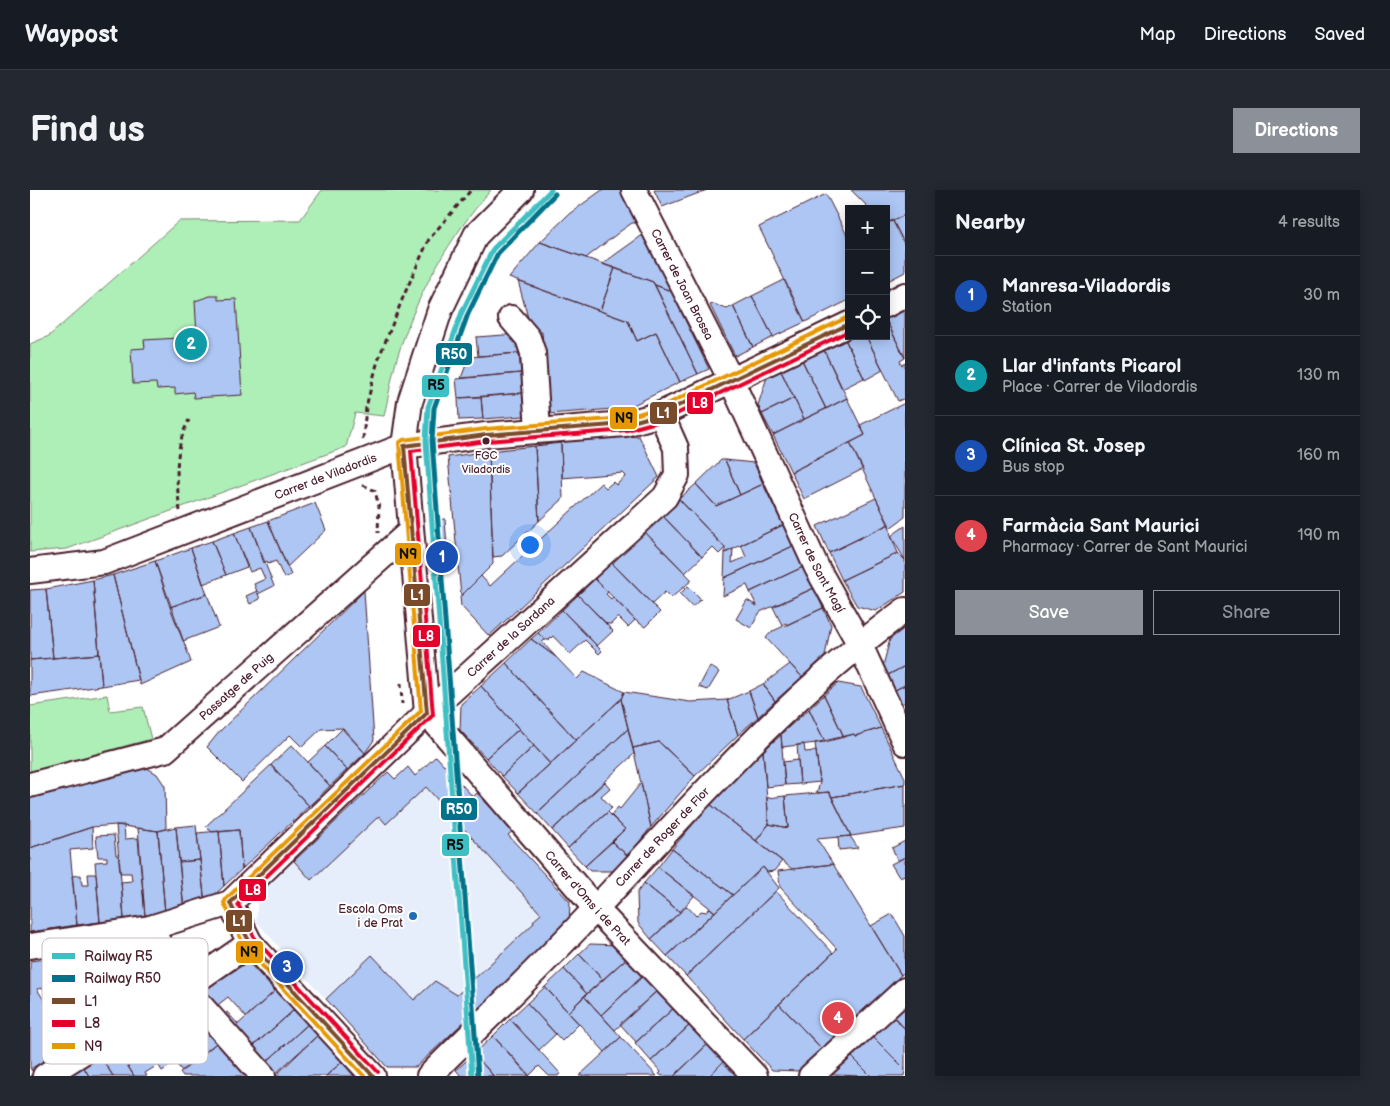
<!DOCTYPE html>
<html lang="en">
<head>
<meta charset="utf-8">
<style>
	:root { --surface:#171b24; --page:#242831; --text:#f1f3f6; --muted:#9ea1a6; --line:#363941; --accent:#8c9099 }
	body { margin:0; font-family:"Balsamiq Sans",sans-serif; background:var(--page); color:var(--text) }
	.controls { position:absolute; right:15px; top:15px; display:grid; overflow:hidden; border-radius:0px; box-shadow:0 2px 12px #0003 }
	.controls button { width:45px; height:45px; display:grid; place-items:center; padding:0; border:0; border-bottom:1px solid var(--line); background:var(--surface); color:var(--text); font:25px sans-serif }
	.you { position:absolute; left:499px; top:354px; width:18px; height:18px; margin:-12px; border:4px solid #fff; border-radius:50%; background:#1a73e8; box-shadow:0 0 0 8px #1a73e833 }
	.badge { display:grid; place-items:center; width:32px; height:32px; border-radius:50%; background:var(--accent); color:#fff; font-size:16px; font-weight:700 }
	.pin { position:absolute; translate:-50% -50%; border:2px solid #fff; box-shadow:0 1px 5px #0006 }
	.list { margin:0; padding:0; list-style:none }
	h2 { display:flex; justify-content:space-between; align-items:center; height:65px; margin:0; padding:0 20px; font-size:21px }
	h2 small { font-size:16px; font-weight:400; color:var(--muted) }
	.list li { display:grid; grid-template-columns:32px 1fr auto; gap:15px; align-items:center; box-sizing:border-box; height:80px; padding:0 20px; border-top:1px solid var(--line) }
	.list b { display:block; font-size:19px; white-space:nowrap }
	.list p { margin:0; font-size:16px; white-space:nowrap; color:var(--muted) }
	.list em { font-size:16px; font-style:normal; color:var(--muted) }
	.actions { display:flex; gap:10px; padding:15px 20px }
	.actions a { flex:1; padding:11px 0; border:1px solid var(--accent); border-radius:0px; text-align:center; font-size:18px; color:var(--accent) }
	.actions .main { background:var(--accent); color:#fff }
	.icon { flex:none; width:28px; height:28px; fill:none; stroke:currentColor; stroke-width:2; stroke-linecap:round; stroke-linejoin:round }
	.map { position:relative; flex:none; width:875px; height:886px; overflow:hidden; border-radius:0px }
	header { display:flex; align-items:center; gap:30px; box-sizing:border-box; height:70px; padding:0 25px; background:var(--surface); border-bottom:1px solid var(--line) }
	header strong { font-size:24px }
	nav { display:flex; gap:28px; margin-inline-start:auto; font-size:18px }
	.intro { display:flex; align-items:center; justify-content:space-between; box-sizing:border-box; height:120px; padding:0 30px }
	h1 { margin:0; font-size:35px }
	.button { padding:12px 22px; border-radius:0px; background:var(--accent); color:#fff; font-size:18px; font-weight:700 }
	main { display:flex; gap:30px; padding:0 30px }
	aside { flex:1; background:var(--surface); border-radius:0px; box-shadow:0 2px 12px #0003 }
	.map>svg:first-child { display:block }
	.built { fill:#e6eefc }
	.green { fill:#aeefb8; stroke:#7c8772 }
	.building { fill:#adc6f4; stroke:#4a1f2b; fill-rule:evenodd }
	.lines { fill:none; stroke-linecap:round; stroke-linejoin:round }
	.street-casing { stroke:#4a1f2b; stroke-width:28 }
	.path { stroke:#4a1f2b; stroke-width:3; stroke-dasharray:5 4; stroke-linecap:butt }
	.street { stroke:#fff; stroke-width:24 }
	.bus-1-casing { stroke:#fff; stroke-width:8 }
	.bus-2-casing { stroke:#fff; stroke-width:8 }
	.bus-3-casing { stroke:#fff; stroke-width:8 }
	.bus-1 { stroke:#7a4b2a; stroke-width:4 }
	.bus-2 { stroke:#e4002b; stroke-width:4 }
	.bus-3 { stroke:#e69804; stroke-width:4 }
	.rail-1-casing { stroke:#fff; stroke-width:9 }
	.rail-2-casing { stroke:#fff; stroke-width:9 }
	.rail-1 { stroke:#3dbfc3; stroke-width:5 }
	.rail-2 { stroke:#00738a; stroke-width:5 }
	.bus-dot { fill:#4a1f2b; stroke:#fff; stroke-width:2 }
	.poi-dot { fill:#1f6fb2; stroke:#fff; stroke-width:2 }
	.labels { text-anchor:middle; stroke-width:4; stroke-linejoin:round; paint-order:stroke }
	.bus-label { font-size:11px; fill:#4a1f2b; stroke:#fff }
	.street-label { font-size:12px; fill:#4a1f2b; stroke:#fff }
	.poi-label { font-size:12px; fill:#4a1f2b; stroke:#fff; text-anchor:end }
	.key { fill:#fff; stroke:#c9bcbf; stroke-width:1 }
	.key-label { font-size:14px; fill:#4a1f2b }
	.line-badge { stroke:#fff; stroke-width:2 }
	.badge-label { font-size:14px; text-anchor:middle; font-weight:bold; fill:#fff }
	.pale-badge-label { font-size:14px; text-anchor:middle; font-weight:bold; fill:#111 }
</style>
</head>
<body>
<header>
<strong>Waypost</strong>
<nav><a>Map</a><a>Directions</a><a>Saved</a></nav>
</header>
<div class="intro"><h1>Find us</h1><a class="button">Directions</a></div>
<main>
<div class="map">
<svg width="875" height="886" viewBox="0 0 875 886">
	<rect width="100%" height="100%" fill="#fff"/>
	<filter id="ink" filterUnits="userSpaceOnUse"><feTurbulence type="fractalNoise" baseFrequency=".02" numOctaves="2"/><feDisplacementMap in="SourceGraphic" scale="10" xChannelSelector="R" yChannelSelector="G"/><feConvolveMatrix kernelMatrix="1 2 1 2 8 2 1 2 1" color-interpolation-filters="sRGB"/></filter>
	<g filter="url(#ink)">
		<!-- built -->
		<path class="built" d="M406,566L443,606L447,603L483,641L478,645L540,712L539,733L386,877H356L226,731L228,705L358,582L365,589L378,577L386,585Z"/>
		<!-- green -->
		<path class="green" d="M292,0H461C419,48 388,102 369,162C362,183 359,205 354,226L325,223L316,257L37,359L0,362V154L19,146L149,31L270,30Z
			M77,505L80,521L113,517L121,549L0,582V516Z"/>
		<!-- building -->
		<path class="building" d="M572,0H593L609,33H602L592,40L556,68L510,52L539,24Z
			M624,0H677L632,17Z
			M821,0H875V25L856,33V19H840Z
			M796,4L819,49V110L775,132L729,37Z
			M875,25V55L863,31Z
			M863,31L875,55V82L856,92V33Z
			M614,44L641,101L625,95L623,92L572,74Z
			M510,52L585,78L570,121L479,88Z
			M585,78L623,92L668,184L650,192L626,142L607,151L598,131L570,121Z
			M754,90L775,132L743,147L722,106Z
			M488,91L598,131L607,151L626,142L650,192L597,218L518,224L512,142L502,143Z
			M625,95L641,101L679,179L668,184Z
			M180,106H188V110L206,109L212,205L164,208L163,202L145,204V198L127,199L126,193L103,194L101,159L115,158L114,150L167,147L165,111Z
			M722,106L743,147L723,157L703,116Z
			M683,114L697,119L703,116L723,157L705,166L680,115Z
			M875,115V168L856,130V124Z
			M856,130L875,168L870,171L872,175L875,173V208L868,211L836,146H856Z
			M488,144L489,163L448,166L446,147Z
			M813,145L836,146L853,180L835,190Z
			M813,145L834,188L812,199L792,156Z
			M792,156L817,208L796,219L770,166Z
			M489,163L491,183L431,188L439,167Z
			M770,166L796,219L774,229L749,177Z
			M749,177L764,208L732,224L728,215L739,181Z
			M491,183L493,203L428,208L426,189Z
			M493,203L494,226L453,229L451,207Z
			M451,207L453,229L429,230L428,208Z
			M764,208L774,229L743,245L732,224Z
			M817,208L835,245L761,282L743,245Z
			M875,213V327L860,338L820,253L835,245L830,235Z
			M609,246L629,287L459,446L431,416L430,407L451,386L460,396L571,293L576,298L583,292L586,295L596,286L593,283L532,288L531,252Z
			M531,253L533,309L509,331L505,256Z
			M820,253L833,279L774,309L761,282Z
			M505,256L509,331L472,366L463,367L459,261Z
			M459,261L463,374L431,406L418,267Z
			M691,270H695L710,305L686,316L666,294Z
			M695,270L724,273L733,294L710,305Z
			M666,294L686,316L733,294L753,335L695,363V358L649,309Z
			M846,308L859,334L799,363L787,336Z
			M649,309L695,358L689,364L682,357L672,367L632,325Z
			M285,313L296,340L257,377L238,331Z
			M632,325L672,367L655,383L615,342Z
			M415,329L418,371L403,372L400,330Z
			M238,331L261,385L254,388L246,371L238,374L237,371L234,373L221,337Z
			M859,334L861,346L868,363L812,390L799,363Z
			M753,335L763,356L694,388L695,363L703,359L702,373L716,367L711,355Z
			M875,336V370L861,346Z
			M221,337L244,396L228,404L224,394L235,389L230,378L220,382L204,343Z
			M615,342L662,390L641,408L635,402L622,414L582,373Z
			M204,343L217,377L196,385L182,351Z
			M182,351L196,385L173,394L161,358Z
			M763,356L773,377L720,402L717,395L693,406L694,388Z
			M161,358L177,404L140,417L125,371Z
			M868,363L875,370V402L846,421L827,416L812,390Z
			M125,371L161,472L110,495L83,385Z
			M582,373L630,422L615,437L605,430L565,389Z
			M773,377L784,398L730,422L721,438L706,429L717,410L727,416L720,402Z
			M83,385L109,490L72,496L63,390Z
			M565,389L578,402L576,404L581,409L583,407L605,430L598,437L588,427L581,434H577L548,405Z
			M63,390L69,464L23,468L16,399Z
			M658,396L671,409L662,417L650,404Z
			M784,398L793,418L757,435L756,433L752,435L743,417Z
			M16,399L23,468L0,470V400Z
			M227,401L230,409L220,414L216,406Z
			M334,401L344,550L335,563L314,541L313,538L291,539L272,557L260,545L212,592L177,557L190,541Z
			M177,404L189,437L153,451L140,417Z
			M548,405L583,441L567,456L532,420Z
			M793,418L801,435L795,466L772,487L736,448L741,442Z
			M532,420L572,461L569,464L555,450L540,464L523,446L519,450H515L508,443Z
			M875,438V476L858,485L853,476L860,449Z
			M508,443L515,450L512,452L526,467L501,449Z
			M501,449L526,467L547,489L554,482L594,502L591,509L546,550L476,473Z
			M69,464L72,496L0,506V470Z
			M476,473L546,550L520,574L451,496Z
			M760,474L772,487L745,511L733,494Z
			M680,476L689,482L678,500L669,497Z
			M875,476V495L865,500L858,485Z
			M808,493L831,497L851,538L825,546L824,544L814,547L794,505Z
			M733,494L745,511L728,527L719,501Z
			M875,495V512L872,514L865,500Z
			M451,496L489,539L456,568L430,540L431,514Z
			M719,501L728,527L708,545L697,510Z
			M594,502L660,512L697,510L708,545L665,586L629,552L603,558L591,509Z
			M794,505L814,547L795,552L779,519Z
			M591,509L598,539L507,623L488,603Z
			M779,519L795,552L752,557L751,544Z
			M313,538L335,563L317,580L295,556Z
			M851,538L875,588V594L802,607L799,602L787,603L790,592L785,553L824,544L825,546Z
			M489,539L504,556L472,586L456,568Z
			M598,539L604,564L522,640L507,623Z
			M751,545L755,595L736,597L733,561Z
			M629,552L665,586L621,637L603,558Z
			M774,554L775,562L786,561L790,592L770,594L767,555Z
			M262,555L300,596L279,616L241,575Z
			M295,556L317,580L300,596L278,572Z
			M504,556L520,574L488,603L472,586Z
			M733,561L739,634L726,651L680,614Z
			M406,566L443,607L447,603L483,641L478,645L540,712L539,733L386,877H357L296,809L342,765L384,810L405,791L427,805L504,733L503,731L511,724L396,597L356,634L349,626L281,690L264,671L358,582L365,589L378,577L385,586Z
			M768,570L770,594L755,595L753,572Z
			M241,575L279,616L212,679L209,640L182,642L176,636Z
			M114,576L127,584L135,596L136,639L128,641L86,635L62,637L0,658V604Z
			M575,592L580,598L571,606L582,618L538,658L522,640Z
			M611,593L621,637L598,666L582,652L595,639L581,626L588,617L590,619Z
			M875,594V638L821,646L802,607Z
			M799,602L821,646L787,649L803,674L762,679L726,651L739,634L758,638L755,606Z
			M755,606L758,638L739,634L737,608Z
			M680,614L752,671L744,681L737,682L733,677L703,705L642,659Z
			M578,622L595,639L555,676L538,658Z
			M86,635H94L95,649L108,648L115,726L94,729L91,692L102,691L101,683H90Z
			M166,635L170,670L149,672L146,637Z
			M62,637L63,658L40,660L47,735L0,742V658Z
			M146,637L154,720L135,723L128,641Z
			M108,638L128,641L135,723L115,726Z
			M209,640L212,679L194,696L189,642Z
			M189,641L194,696L175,714L167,643Z
			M84,645L86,665H89L94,729L70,732L65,672L77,671V667H68L66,646Z
			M820,646L828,658L809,660L808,647Z
			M875,651V667L868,671L862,658Z
			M582,652L598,666L587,681H560L555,676Z
			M642,659L703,705L685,722L628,677Z
			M875,667V685L869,687L861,674Z
			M170,670L175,714L154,720L149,672Z
			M803,674L871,785L793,860L749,814L807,759L750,697L748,681Z
			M628,677L664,706L650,722L614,693Z
			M733,677L749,698L656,786L637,766Z
			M58,684H66L70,732L47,735L42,686L51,685L52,695H59Z
			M614,693L650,722L621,749L608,733L607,703Z
			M746,701L803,763L713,849L656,786Z
			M657,716L666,726L671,721L676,722L680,718L685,722L637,766L621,749Z
			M862,724L875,746V782L871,785L841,736Z
			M560,754L589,755L599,766L573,790L549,764Z
			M106,757L134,788L133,797L37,859L36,857L2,878V881L0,878V771ZM86,788L95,802L39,838L33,827L27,831L7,799Z
			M549,764L573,790L557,804L534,779Z
			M599,766L615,784L571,825L554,806Z
			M218,772L245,801L216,827L198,807L184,818L170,802Z
			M534,779L557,804L538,822L515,797Z
			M615,784L629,799L585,840L571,825Z
			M515,797L549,834L532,851L497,813Z
			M247,799L265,819L220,859L203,839Z
			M629,799L645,817L606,852L590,834Z
			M554,806L591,847L575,862L538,822Z
			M155,812L190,850L164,872L131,827Z
			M497,813L526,844L509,860L480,829Z
			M749,814L793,860L770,881L742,880L713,849Z
			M645,817L661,834L621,871L605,853Z
			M875,817V839L864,827Z
			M265,819L278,834L234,874L220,859Z
			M197,822L208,834L203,839L192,827Z
			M131,827L164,872L152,881L145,872L132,881L108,841Z
			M864,827L875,839V879L843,847Z
			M480,829L530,883L528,886H519L509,876L499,886L463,846Z
			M278,834L288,845L244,885L234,874Z
			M661,834L678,854L644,886H632L629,884L631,882L621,871Z
			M108,841L127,872L128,875L115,883L117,886H104L86,856Z
			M288,845L312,872L296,886H245Z
			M463,846L479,863L500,886H463L461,883L444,864Z
			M591,847L627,886H549L575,862Z
			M843,847L875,879L874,886H841L822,867Z
			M190,850L220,886H153L150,882Z
			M678,854L694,871L679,886H644Z
			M86,856L97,875L104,886H83L70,866Z
			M444,864L461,883L463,886H431L426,880Z
			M70,866L78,878L83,886H59L53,876Z
			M822,867L841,886L802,885Z
			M694,871L708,886H679Z
			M312,872L324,886H296L299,883Z
			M53,876L59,886H38Z"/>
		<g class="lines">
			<!-- street casing -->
			<g class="street-casing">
				<g id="street">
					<path id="s1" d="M604,0L701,190L787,378L829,453L875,553"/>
					<path d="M856,115L875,105"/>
					<path d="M481,128L498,148L503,163L508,240"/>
					<path id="s2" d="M0,381L74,372L374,256L456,245L595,234L631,224L819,134"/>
					<path d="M397,523L374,256L380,212L410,120L446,45L491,0"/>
					<path id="s3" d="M397,523L566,719L725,886"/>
					<path id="s4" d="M0,595L135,560L381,341"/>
					<path d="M200,713L220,753L343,886"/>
					<path d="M120,738L155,798L233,886"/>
					<path id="s5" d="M0,756L120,738L200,713L397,523L635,307L647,285L646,258L631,224"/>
					<path d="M15,886L155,798L220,753"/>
					<path id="s6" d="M399,886C455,830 513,775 567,717C665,613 759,504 875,420"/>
					<path d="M781,886L875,800"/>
				</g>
			</g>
			<!-- path -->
			<path class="path" d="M333,249L336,217L348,170L374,105L399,49L441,0
				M333,295L345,301L349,317L348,343
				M150,321C146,291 144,257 159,230
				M406,364L412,365
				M410,430L417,429L419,456
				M371,493L372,514"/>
			<!-- street -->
			<use href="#street" class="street"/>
			<!-- bus-1 casing -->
			<g class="bus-1-casing">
				<path id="bus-1" d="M343,886L220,753L200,713L397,523L374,256L456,245L595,234L631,224L819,134"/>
			</g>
			<!-- bus-2 casing -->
			<g class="bus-2-casing">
				<path id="bus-2" d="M348,882L225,749L208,714L403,525L381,261L457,251L597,240L634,230L819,141"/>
			</g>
			<!-- bus-3 casing -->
			<g class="bus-3-casing">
				<path id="bus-3" d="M334,886L215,757L194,713L196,709L391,521L369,253L373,250L456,239L594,228L629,218L816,128"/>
			</g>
			<!-- bus-1 -->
			<use href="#bus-1" class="bus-1"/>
			<!-- bus-2 -->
			<use href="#bus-2" class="bus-2"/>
			<!-- bus-3 -->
			<use href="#bus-3" class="bus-3"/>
			<!-- rail-1 casing -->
			<g class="rail-1-casing">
				<path id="rail-1" d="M442,886L396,251L398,217L432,122L463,59L521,0"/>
			</g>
			<!-- rail-2 casing -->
			<g class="rail-2-casing">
				<path id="rail-2" d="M448,886L402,251L404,218L438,124L468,63L525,4"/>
			</g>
			<!-- rail-1 -->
			<use href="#rail-1" class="rail-1"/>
			<!-- rail-2 -->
			<use href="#rail-2" class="rail-2"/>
		</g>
	</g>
	<!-- markers -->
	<circle class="bus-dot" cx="456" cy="251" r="4.5"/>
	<circle class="poi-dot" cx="383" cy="726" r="5"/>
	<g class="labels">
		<!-- bus labels -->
		<g class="bus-label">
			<text x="456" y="269">FGC<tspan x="456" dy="14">Viladordis</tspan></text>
		</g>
		<!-- street labels -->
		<g class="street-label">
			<text dy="4" stroke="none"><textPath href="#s1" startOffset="106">Carrer de Joan Brossa</textPath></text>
			<text dy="4" stroke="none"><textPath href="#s2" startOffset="312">Carrer de Viladordis</textPath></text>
			<text dy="4" stroke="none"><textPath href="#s1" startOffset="415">Carrer de Sant Magí</textPath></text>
			<text dy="4" stroke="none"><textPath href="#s5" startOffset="592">Carrer de la Sardana</textPath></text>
			<text dy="4" stroke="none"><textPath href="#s4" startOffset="235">Passatge de Puig</textPath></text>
			<text dy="4" stroke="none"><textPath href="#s6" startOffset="334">Carrer de Roger de Flor</textPath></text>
			<text dy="4" stroke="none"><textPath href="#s3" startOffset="245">Carrer d'Oms i de Prat</textPath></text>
		</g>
		<!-- poi labels -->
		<g class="poi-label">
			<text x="373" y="723">Escola Oms<tspan x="373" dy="14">i de Prat</tspan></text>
		</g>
	</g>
	<!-- legend -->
	<rect x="12" y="748" width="166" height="126" rx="8" class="key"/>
	<rect x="22" y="763" width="23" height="6" fill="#3dbfc3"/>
	<rect x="22" y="785" width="23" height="7" fill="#00738a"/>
	<rect x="22" y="808" width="23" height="6" fill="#7a4b2a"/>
	<rect x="22" y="830" width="23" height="7" fill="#e4002b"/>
	<rect x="22" y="853" width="23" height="6" fill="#e69804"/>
	<g class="key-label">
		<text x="54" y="771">Railway R5</text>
		<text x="54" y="793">Railway R50</text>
		<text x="54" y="816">L1</text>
		<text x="54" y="838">L8</text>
		<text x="54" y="861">N9</text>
	</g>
	<g class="line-badge">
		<rect x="405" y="152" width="38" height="24" rx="5" fill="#00738a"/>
		<rect x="391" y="184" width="29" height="24" rx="5" fill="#3dbfc3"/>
		<rect x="656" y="201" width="28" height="24" rx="5" fill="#e4002b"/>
		<rect x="619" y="211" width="29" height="24" rx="5" fill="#7a4b2a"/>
		<rect x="579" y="216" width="29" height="24" rx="5" fill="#e69804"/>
		<rect x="364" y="352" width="28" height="24" rx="5" fill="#e69804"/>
		<rect x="373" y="393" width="28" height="24" rx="5" fill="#7a4b2a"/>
		<rect x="382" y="434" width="29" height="24" rx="5" fill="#e4002b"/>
		<rect x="410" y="607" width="38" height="24" rx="5" fill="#00738a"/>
		<rect x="411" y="643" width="29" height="24" rx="5" fill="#3dbfc3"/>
		<rect x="208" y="688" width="29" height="24" rx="5" fill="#e4002b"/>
		<rect x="195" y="719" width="28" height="24" rx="5" fill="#7a4b2a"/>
		<rect x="205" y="750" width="29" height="24" rx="5" fill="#e69804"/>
	</g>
	<g class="badge-label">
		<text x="424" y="169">R50</text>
		<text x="670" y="218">L8</text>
		<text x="633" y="228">L1</text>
		<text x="387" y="410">L1</text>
		<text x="396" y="451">L8</text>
		<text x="429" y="624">R50</text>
		<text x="223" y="705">L8</text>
		<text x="209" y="736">L1</text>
	</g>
	<g class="pale-badge-label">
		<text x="406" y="200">R5</text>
		<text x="594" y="233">N9</text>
		<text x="378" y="369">N9</text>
		<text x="425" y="660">R5</text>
		<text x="219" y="767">N9</text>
	</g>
</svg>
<div class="controls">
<button>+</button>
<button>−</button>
<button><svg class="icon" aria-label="locate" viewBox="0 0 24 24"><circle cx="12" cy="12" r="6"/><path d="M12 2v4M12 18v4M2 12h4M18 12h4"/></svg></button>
</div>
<div class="you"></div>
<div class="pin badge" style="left:412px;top:367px;background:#1a4fb4">1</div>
<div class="pin badge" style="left:161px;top:154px;background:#0f9aa8">2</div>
<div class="pin badge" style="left:257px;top:777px;background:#1a4fb4">3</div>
<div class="pin badge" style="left:808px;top:828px;background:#e0444e">4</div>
</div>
<aside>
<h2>Nearby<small>4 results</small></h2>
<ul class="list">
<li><span class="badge" style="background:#1a4fb4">1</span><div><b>Manresa-Viladordis</b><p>Station</p></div><em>30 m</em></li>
<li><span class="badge" style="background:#0f9aa8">2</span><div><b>Llar d'infants Picarol</b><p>Place · Carrer de Viladordis</p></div><em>130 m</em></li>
<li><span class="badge" style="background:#1a4fb4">3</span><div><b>Clínica St. Josep</b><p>Bus stop</p></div><em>160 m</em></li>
<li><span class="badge" style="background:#e0444e">4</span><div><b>Farmàcia Sant Maurici</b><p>Pharmacy · Carrer de Sant Maurici</p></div><em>190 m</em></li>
</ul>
<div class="actions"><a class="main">Save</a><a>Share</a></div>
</aside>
</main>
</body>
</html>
